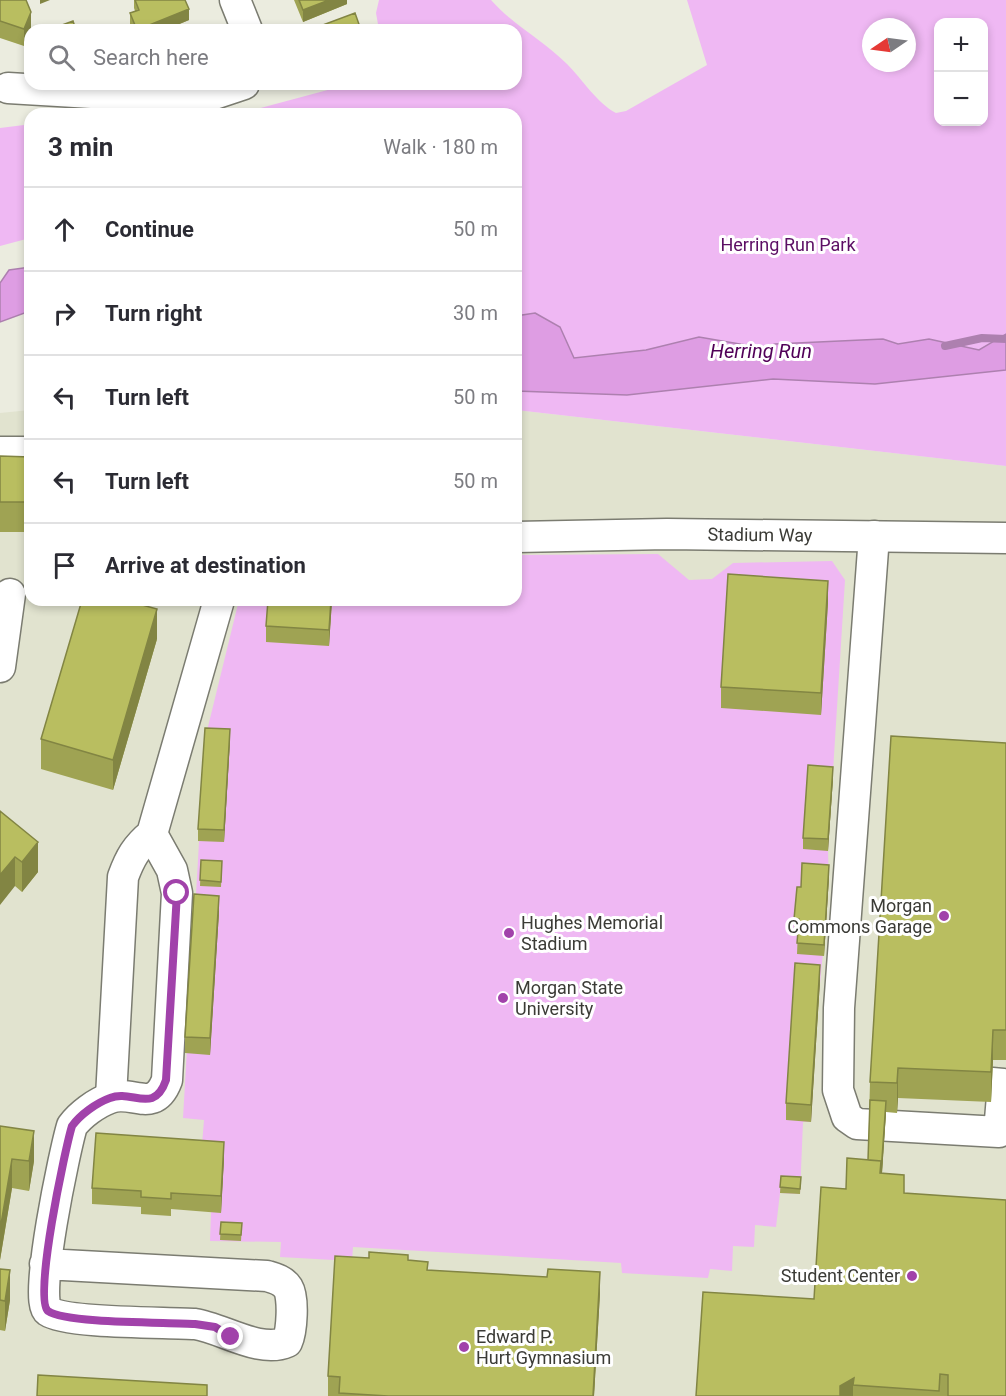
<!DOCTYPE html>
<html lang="en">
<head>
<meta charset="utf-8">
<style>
	:root { --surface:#fff; --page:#f7f7f7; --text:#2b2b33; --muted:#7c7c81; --line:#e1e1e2 }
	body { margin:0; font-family:Roboto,sans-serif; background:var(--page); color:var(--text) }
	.controls { position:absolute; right:18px; top:18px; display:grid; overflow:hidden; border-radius:12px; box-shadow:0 3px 9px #0003 }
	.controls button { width:54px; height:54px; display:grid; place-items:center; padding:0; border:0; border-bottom:2px solid var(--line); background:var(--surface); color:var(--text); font:30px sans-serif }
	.compass { position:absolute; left:862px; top:18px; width:54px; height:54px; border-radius:50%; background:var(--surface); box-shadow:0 3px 9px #0003; rotate:257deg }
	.stop { position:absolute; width:18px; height:18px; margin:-14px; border:4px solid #a142aa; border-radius:50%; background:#fff }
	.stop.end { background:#a142aa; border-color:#fff; box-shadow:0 2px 6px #0008 }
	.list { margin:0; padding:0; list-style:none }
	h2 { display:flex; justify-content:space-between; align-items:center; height:78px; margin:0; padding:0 24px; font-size:26px }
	h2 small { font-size:20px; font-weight:400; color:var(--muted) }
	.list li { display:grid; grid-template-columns:39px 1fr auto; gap:18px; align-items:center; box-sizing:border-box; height:84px; padding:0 24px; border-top:2px solid var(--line) }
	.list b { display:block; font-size:22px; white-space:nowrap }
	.list em { font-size:20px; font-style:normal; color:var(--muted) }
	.icon { flex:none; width:33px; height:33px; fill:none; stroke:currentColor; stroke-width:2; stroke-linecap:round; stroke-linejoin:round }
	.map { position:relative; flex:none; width:1006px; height:1396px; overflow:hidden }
	.search { position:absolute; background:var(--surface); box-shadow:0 3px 9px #0003; left:24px; top:24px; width:498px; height:66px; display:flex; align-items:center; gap:15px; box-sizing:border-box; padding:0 21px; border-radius:18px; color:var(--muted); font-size:22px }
	.panel { position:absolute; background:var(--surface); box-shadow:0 3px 9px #0003; left:24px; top:108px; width:498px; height:498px; border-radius:18px }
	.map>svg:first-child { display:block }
	.built { fill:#e1e3cf }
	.green { fill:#efb8f3; fill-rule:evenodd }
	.water { fill:#de9de3; stroke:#ad80af; stroke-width:1.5 }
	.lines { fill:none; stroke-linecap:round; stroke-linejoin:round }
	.stream { stroke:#ad80af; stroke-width:8 }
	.minor-casing { stroke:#7b7c71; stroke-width:33 }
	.minor { stroke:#fff; stroke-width:30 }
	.wall { fill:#9fa353 }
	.shaded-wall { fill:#828543 }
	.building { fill:#b9be60; stroke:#828543; stroke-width:1.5 }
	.route { stroke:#a142aa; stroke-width:8 }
	.poi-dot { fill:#a142aa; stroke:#fff; stroke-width:2 }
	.labels { text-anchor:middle; stroke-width:6; stroke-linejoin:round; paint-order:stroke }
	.park-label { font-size:18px; fill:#5c0e64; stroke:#fff }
	.street-label { font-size:18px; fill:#3b3b36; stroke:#fff }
	.poi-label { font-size:18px; fill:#3b3b36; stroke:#fff; text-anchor:start }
	.water-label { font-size:20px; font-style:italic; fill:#510058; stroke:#fff }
</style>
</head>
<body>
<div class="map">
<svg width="1006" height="1396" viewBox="0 0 1006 1396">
	<rect width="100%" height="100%" fill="#ebecdf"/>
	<!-- built -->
	<path class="built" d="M30,410V600H516V410L1006,466V1396H0V413Z"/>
	<!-- green -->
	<path class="green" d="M379,0H491C513,25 543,40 567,64C582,79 597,103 616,113L626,111L707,65L687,0H1006V466L516,410V114H238L350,84H516V30H379L376,13ZM938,22H984V122H938ZM871,27H907V63H871Z
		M24,125L30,126V238L0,246V128Z
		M658,554L689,580L712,579L733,563L832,561L845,580L828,851C830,896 824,939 820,984C815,1029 814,1076 811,1122H803L800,1194L780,1193L776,1227L755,1225L754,1247L733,1246L732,1271L710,1269L708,1278L622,1273L621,1263L353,1247L352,1261L280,1257L281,1242L210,1241L211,1212L201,1157L204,1120L183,1118L205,739L239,600H516V555Z"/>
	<!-- water -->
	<path class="water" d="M30,267V311L0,322V283L9,270Z
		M535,313L560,327L574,358L646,350L699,337L763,348L775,344L883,339L898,344L929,339L979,350L1006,334V370L875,384L773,379L627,395L516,391V316Z"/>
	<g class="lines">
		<!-- stream -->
		<path class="stream" d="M945,346L982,338L1006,339"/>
		<!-- minor casing -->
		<g class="minor-casing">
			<g id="minor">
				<path d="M235,0L247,30"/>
				<path d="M8,88L125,95H211L244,84"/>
				<path d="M0,452H30"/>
				<path d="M874,536L839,1008L838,1090L847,1117L857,1124L999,1132L1003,1084L992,1083"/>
				<path id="s1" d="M516,537L667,534L1006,538"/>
				<path d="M0,667L10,594"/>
				<path d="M111,1097L123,877C130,858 136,847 152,834L219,600"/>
				<path d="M45,1264L267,1276C274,1278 283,1280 288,1288C294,1298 292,1331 287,1342C260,1354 222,1328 195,1324C167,1322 67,1324 48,1311C33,1300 65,1149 72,1126C80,1115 96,1103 110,1098C132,1089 154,1115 167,1080L177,893L172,870L152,834"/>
			</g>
		</g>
		<!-- minor -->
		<use href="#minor" class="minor"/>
	</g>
	<!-- wall -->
	<path class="wall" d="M0,0L31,29L24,46L0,38Z
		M134,0H185L189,20L165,30H133L130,25V13L135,11L134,8Z
		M294,0H347V4L303,22Z
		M0,456L30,457V532H0Z
		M332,600L329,646L266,642V626Z
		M828,602L821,715L721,708V687Z
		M157,639L113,790L41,769V739Z
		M230,740L224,842L198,841V829Z
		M1006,743V1060H993L991,1102L898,1098L897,1113L886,1112L882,1173L904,1193L1006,1396H696L814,1299L846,1189L868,1160L870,1082Z
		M833,778L828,851L803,849V838Z
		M0,811L38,872L22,892L15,886Z
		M201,860L222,861L221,887L200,886Z
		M829,876L824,956L797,954L798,930H794V919L801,887Z
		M219,912L210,1055L185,1053V1037Z
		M820,981L811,1122L786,1120V1103Z
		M0,1126L34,1161L29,1191L12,1188L0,1260Z
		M224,1158L221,1213L171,1209V1216L141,1214V1207L92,1204V1188Z
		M781,1176L801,1177L800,1194L780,1193Z
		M221,1222L242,1223L241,1241L220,1240Z
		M408,1260L428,1270L600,1293L594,1396H328V1376Z
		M0,1269L10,1300L5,1331L0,1330Z"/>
	<!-- shaded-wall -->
	<path class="shaded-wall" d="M40,0H50L40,4Z
		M329,0H347V4L303,22V10Z
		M189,9V20L165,30H138Z
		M31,12V29L24,46V29Z
		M828,581V602L821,715V693Z
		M331,600H332L329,646V630Z
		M157,609V639L113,790V760Z
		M230,729V740L224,842V830Z
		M833,767V778L828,851V839Z
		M38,842V872L22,892V862Z
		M15,857V886L0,905V875Z
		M829,865V876L824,956V945Z
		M219,896V912L210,1055V1038Z
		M820,965V981L811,1122V1105Z
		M993,1030V1060L991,1102V1072Z
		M898,1068V1098L897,1113V1083Z
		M886,1101V1113L880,1203V1173Z
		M34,1131V1161L29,1191V1161Z
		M224,1142V1158L221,1213V1196Z
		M12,1159V1188L0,1260V1230Z
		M10,1270V1300L5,1331V1301Z
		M600,1272V1293L594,1396H593Z
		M854,1378L853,1385V1396H840V1386Z"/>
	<!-- building -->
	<path class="building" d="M0,0H26L31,12L24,29L0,21Z
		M135,0H185L189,9L137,30L130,13L139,10Z
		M299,0H329L303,10Z
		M355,13L361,30H312V29Z
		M73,21L76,30H55L54,28Z
		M0,456L30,457V502H0Z
		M728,574L828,581L821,693L721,687Z
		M82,600H124L157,609L113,760L41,739Z
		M268,600H331L329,630L266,626Z
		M205,728L230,729L224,830L198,829Z
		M891,736L1006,743V1030H993L991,1072L898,1068L897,1083L870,1082Z
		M808,765L833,767L828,839L803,838Z
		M0,811L38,842L22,862L15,857L0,875Z
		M201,860L222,861L221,882L200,880Z
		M802,863L829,865L824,945L797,943L799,919H794L797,887H801Z
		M194,894L219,896L210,1038L185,1037Z
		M795,963L820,965L811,1105L786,1103Z
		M870,1100L886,1101L881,1173V1161L868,1160Z
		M0,1126L34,1131L29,1161L12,1159L0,1230Z
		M96,1133L224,1142L221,1196L171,1193V1199L141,1197V1191L92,1188Z
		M847,1158L881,1161L880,1173L904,1175V1193L1006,1200V1396H948V1375L940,1374L939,1391L853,1385L854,1378L840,1386V1396H696L703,1292L814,1299L821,1187L846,1189Z
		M781,1176L801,1177L800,1189L780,1187Z
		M221,1222L242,1223L241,1235L220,1234Z
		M369,1252L408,1255V1260L428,1262L427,1270L547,1277L548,1269L600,1272L593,1396H388L339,1393L340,1377L328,1376L335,1256L369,1258Z
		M0,1269L10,1270L5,1301L0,1300Z
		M38,1375L207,1385V1396H37Z"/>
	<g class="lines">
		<!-- route -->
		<path class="route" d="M177,893L166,1080C154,1115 132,1089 110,1098C96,1103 80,1115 72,1126C65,1149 33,1300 48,1311C67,1324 167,1322 195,1324L215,1327L231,1337"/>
	</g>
	<!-- markers -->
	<g class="poi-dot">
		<circle cx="944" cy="916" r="6"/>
		<circle cx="509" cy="933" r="6"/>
		<circle cx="503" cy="998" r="6"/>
		<circle cx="912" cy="1276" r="6"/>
		<circle cx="464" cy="1347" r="6"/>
	</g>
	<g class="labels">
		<!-- park labels -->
		<g class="park-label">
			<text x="788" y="251">Herring Run Park</text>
		</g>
		<!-- street labels -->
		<g class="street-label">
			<text dy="6" stroke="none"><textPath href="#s1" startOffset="244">Stadium Way</textPath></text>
		</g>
		<!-- poi labels -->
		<g class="poi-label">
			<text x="932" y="912" text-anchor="end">Morgan<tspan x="932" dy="21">Commons Garage</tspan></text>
			<text x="521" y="929">Hughes Memorial<tspan x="521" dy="21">Stadium</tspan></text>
			<text x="515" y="994">Morgan State<tspan x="515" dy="21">University</tspan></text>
			<text x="900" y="1282" text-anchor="end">Student Center</text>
			<text x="476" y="1343">Edward P.<tspan x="476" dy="21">Hurt Gymnasium</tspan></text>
		</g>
		<!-- water labels -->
		<g class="water-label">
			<text x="761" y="358">Herring Run</text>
		</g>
	</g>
</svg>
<div class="controls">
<button>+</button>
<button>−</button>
</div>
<svg class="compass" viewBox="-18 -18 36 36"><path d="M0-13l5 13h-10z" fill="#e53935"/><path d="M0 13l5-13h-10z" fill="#7c7c81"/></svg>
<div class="stop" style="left:177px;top:893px"></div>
<div class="stop end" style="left:231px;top:1337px"></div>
<div class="search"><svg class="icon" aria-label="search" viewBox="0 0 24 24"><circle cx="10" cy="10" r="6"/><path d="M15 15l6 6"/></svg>Search here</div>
<section class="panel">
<h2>3 min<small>Walk · 180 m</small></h2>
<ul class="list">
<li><svg class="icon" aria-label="ahead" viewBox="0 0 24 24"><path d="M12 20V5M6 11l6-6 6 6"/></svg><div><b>Continue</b></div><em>50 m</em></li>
<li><svg class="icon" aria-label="right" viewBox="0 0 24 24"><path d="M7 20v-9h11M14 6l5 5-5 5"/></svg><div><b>Turn right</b></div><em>30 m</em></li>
<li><svg class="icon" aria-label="left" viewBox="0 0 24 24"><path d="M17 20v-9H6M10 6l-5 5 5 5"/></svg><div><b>Turn left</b></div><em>50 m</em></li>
<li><svg class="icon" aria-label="left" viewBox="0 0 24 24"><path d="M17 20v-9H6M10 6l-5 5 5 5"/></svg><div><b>Turn left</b></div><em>50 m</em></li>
<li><svg class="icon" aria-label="arrive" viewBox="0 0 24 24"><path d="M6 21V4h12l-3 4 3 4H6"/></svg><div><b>Arrive at destination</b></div></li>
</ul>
</section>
</div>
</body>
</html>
